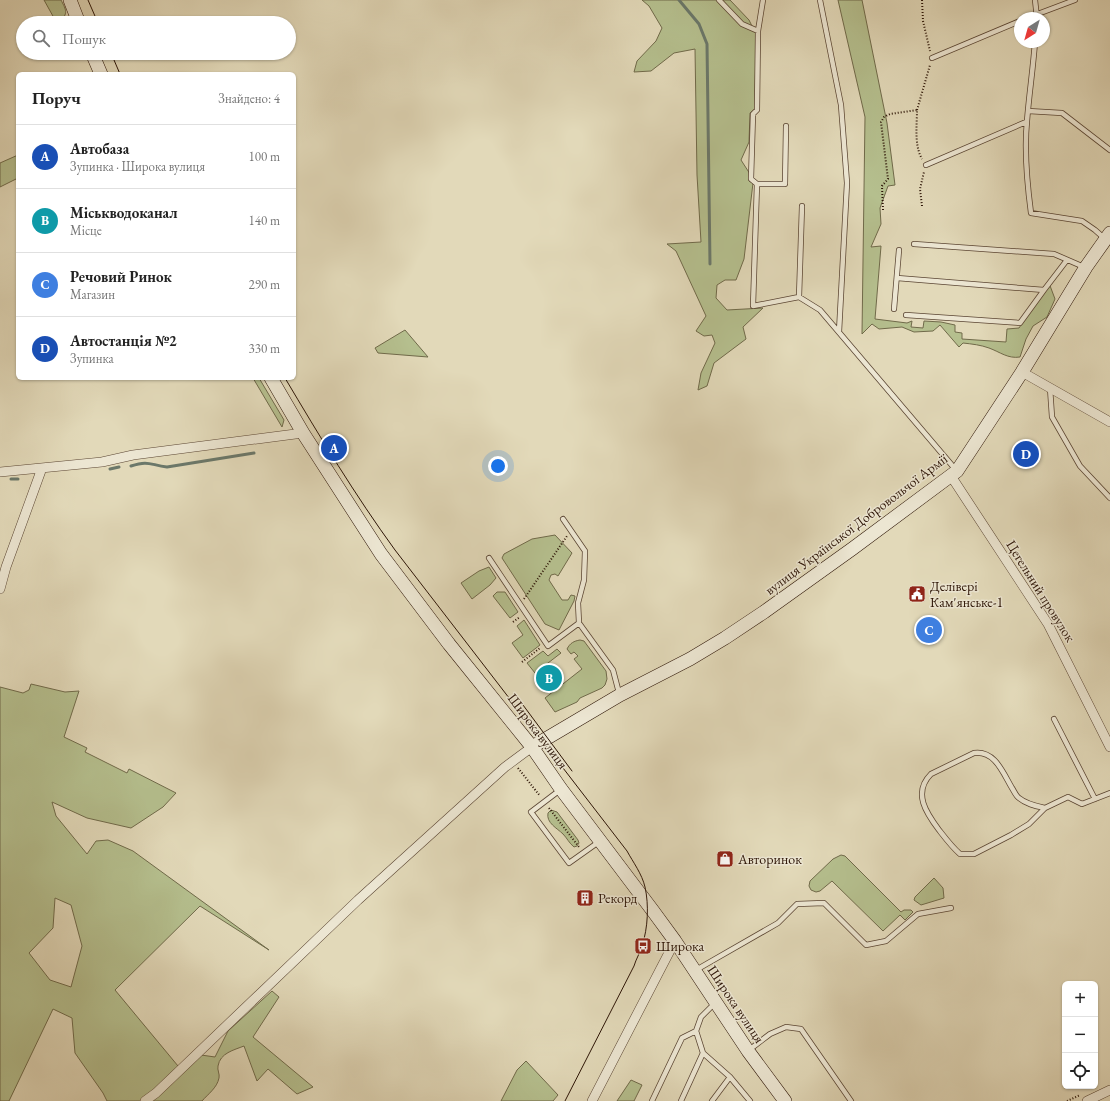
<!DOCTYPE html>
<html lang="uk">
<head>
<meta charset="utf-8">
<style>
	:root { --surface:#fff; --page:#f2f2f2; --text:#222; --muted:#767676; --line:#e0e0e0; --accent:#8f2418 }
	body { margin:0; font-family:"EB Garamond",serif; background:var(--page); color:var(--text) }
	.controls { position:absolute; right:12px; bottom:12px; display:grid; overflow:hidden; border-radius:6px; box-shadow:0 1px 3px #0004 }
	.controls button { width:36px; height:36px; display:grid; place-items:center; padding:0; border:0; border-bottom:1px solid var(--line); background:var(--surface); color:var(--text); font:20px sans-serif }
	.compass { position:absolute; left:1014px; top:12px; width:36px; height:36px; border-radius:50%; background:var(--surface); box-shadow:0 1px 3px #0004; rotate:217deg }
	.you { position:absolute; left:498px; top:466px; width:14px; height:14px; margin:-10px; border:3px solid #fff; border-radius:50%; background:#1a73e8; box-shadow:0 0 0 6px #1a73e833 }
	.badge { display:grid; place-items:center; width:26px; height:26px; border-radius:50%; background:var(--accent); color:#fff; font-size:13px; font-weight:700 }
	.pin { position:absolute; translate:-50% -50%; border:2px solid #fff; box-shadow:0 1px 4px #0006 }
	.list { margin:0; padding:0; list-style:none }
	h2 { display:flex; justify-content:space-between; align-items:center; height:52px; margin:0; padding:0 16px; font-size:17px }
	h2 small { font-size:13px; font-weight:400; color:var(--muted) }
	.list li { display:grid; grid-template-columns:26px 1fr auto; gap:12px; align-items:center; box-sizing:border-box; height:64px; padding:0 16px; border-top:1px solid var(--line) }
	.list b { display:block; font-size:15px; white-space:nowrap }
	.list p { margin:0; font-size:13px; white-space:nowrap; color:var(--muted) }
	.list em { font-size:13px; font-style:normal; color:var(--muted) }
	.icon { flex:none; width:22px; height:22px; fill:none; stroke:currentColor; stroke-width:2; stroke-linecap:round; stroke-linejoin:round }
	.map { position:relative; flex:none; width:1110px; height:1101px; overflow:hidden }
	.search { position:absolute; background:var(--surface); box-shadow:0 1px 3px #0004; left:16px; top:16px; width:280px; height:44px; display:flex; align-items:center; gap:10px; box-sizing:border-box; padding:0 14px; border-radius:22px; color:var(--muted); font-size:15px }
	.panel { position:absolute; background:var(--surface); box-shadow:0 1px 3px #0004; left:16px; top:72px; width:280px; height:308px; border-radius:6px }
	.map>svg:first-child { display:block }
	.green { fill:#b5bf8e; stroke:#706a4a; fill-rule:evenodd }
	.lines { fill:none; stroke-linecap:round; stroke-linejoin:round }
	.stream { stroke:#6b786a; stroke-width:3 }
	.lane-casing { stroke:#5a4533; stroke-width:6 }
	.street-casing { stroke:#5a4533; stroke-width:10 }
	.secondary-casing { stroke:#2c1406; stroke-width:14 }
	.path { stroke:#2c1406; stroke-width:2; stroke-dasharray:1 2; stroke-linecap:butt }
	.lane { stroke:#ece6d2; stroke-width:4.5 }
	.street { stroke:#ece6d2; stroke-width:9 }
	.secondary { stroke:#ece6d2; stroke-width:13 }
	.tram { stroke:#2c1406; stroke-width:1 }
	.labels { text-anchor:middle; stroke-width:3; stroke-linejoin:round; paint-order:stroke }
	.street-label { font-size:14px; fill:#2c1406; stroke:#ece6d2 }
	.poi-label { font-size:14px; fill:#2c1406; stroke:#ece6d2; text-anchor:start }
</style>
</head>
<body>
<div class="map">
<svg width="1110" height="1101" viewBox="0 0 1110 1101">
	<rect width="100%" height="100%" fill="#e2d9b9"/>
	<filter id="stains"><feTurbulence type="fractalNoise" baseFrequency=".005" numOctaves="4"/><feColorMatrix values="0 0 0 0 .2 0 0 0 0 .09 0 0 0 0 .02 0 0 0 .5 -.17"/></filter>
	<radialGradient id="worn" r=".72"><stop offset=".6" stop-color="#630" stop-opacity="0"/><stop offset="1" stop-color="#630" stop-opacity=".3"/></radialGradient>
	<!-- green -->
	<path class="green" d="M44,0H61C65,8 69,13 61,20L54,18Z
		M642,0H730L749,20L756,34L755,109L750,113L749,142L741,160L750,174L749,181L753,183L744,259L736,280H725L717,285L716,298L727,310L763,308L743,327L746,339L714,363L707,386L698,390L701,373L715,343L712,335L704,336L696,331L706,316L676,251L667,244L701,242L697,175L695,49L674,53L651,71L634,72L637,61L656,41L662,28L649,6Z
		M838,0H862L887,123L895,185L888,186L880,208L881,224L871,247L881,246L875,319L907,323L912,321L911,327L923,328L924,321L941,322L955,325V332L962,333V339L1006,342L1007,329L1019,328L1049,283L1055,299L1047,317L1033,326L1026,339L1020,357C1008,359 1000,352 989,348C981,345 972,344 963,343L959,347L940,325L933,331L914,332L902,327L879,329L872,324L862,334L865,117Z
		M18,155V182L16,179L0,187V163Z
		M405,330L428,357L378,353L375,348Z
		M253,378H259L284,420L282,427Z
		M555,535L572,553L558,576L555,574L551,575L549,580L562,600H568L571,595L575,596L574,601L559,630L545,624L502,558L504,554L532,539Z
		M489,567L496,578L490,585L472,599L461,583L479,571Z
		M497,592H505L518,612L510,618L493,596Z
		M524,620L540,645L523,658L512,643L523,635L517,626Z
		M580,640L584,641L606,671L607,679L605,685L602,688L580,698L577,702L555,712L545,698L582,669L574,659L578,656L574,652L571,654L567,649C570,643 574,641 580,640Z
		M557,649L561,653L535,673L527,663L543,651L548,656Z
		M31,684L65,692L79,691L64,737L87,748L85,752L127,773L129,769L176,793L163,807L131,828L87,818L52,802L56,816L87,854L96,841L108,840L133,851L269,950L200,906L115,990L183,1072L201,1055L215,1057L228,1031L272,991L279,997L253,1037L313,1087L297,1094L268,1069L257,1081L244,1046C234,1050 220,1053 218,1066C217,1070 220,1074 219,1078C217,1088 208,1094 202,1101H107L103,1093L75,1053L72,1018L53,1009L9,1101H0V687L23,693L29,690ZM55,898L71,905L82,946L71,987L50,980L29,953L53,928Z
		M551,810L557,812L578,840L579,843L577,846L574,847C569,843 567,838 563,834C557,828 546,823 548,813Z
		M841,855L845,856L901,912L904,910H911L913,912L905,920L900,915L883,931L832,881L820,891L816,892L811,890L809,886L810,881L833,859Z
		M934,878L943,888L944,898L921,905L914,900L915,897Z
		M526,1061L558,1095L553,1101H501L517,1070Z
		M631,1080L642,1085L634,1101H617Z"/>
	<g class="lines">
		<!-- stream -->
		<path class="stream" d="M679,0L699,24L707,44L710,264
			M131,466C149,460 150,465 167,467L254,453
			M110,469L119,467
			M11,479H18"/>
		<!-- lane casing -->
		<g class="lane-casing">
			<path id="lane" d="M719,0L742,24L758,31
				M820,0L841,105L847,183L839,332
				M1035,0L1037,18
				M1027,18L1075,0
				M1035,42C1033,69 1029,95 1027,121C1024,151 1027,183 1031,213L1082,221L1095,230L1104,238
				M932,58L1020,21
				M1028,111L1062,113L1110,150
				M786,126L785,184H757L753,306L799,297
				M926,165L1026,122
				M757,184L751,179L753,114L757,110L758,31L763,0
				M802,206L799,297L820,310L956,470
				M914,244L1054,254L1084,267
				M897,278L1044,290L1067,260
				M894,309L899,250
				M906,315L1020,323L1044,290
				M1050,388L1052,417L1080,466L1110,498
				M563,519L585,551L584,580L578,603L579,623
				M489,558L548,646L579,623L613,670L619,693
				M1054,719L1095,799
				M560,790L531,812L569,863L600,841
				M1045,808C1036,806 1026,804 1019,798C1016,796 1014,791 1012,788C1003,773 995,750 974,753L931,774C912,793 927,814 939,830C946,839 952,847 960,854H974L1011,835L1029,824L1045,808L1068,797L1082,804L1110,793
				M696,970L778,923L797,904L824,903L866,945L886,941L918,914L951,908
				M749,1050L770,1034L786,1027L801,1029L851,1101
				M703,1053L730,1077L750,1101
				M652,1101L682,1038L696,1031
				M681,1101L703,1053L696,1031L701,1017L715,1003
				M712,1101L730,1077"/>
		</g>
		<!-- street casing -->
		<g class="street-casing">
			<path id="street" d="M1022,372L1110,422
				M0,472L102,462L133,455L303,433
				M951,476L1048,624L1110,747
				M0,589L6,567L42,468
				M145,1101L156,1093L358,900L505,767L532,747
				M592,1101L675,941
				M1087,1101L1110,1090"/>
		</g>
		<!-- secondary casing -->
		<g class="secondary-casing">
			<path id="secondary" d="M70,0L79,23
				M92,53L101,74
				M271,378L303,433L381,554L449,644L532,747L561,789L653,911L675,941L748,1051L785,1101
				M532,747L620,695L690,659L725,638L764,612L852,549L957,471L1022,372L1086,267L1110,233"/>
		</g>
		<!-- path -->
		<path class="path" d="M922,0L923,21L930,51
			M917,110L930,65
			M922,206L920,189L924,172
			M883,210L882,186L888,179L881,122L884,117L890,114L917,110C917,125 914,145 922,159
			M524,599L567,536
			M513,622L520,617
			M522,662L540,648
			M518,768L540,796
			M549,808L579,847
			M1067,1101L1080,1095"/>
		<!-- lane -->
		<use href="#lane" class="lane"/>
		<!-- street -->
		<use href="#street" class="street"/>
		<!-- secondary -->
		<use href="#secondary" class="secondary"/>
		<!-- tram -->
		<path class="tram" d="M88,0L98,23
			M111,53L120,74
			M285,378C320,437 355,495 395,550L627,851C633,862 642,874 645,887C649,905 648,928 642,946C640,953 636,959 634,966L565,1101
			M523,705L572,771"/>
	</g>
	<!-- icons -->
	<defs>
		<g id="civic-square" transform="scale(0.9)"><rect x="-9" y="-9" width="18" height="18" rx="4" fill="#8f2418" stroke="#ece6d2"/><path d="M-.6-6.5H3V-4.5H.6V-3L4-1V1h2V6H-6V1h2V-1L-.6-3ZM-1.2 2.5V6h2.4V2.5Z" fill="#fff"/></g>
		<g id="shop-square" transform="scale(0.9)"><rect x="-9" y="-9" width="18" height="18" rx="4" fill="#8f2418" stroke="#ece6d2"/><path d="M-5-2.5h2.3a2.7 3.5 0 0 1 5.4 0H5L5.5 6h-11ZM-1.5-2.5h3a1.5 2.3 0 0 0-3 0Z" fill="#fff"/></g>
		<g id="building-square" transform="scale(0.9)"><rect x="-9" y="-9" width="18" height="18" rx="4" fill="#8f2418" stroke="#ece6d2"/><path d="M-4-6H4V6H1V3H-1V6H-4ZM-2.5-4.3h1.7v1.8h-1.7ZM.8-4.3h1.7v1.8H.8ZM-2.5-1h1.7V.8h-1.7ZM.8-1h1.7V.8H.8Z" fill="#fff"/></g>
		<g id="bus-square" transform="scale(0.9)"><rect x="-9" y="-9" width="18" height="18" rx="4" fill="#8f2418" stroke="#ece6d2"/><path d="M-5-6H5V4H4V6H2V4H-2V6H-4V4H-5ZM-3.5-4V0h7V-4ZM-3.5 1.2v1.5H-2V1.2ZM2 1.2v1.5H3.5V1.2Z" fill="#fff"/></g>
	</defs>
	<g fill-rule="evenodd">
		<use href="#civic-square" x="917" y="594"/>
		<use href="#shop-square" x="725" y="859"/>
		<use href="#building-square" x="585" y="898"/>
		<use href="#bus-square" x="643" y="946"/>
	</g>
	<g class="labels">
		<!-- street labels -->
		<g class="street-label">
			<text transform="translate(856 524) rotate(-37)" y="5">вулиця Української Добровольчої Армії</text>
			<text transform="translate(1041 591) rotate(58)" y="5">Цегельний провулок</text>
			<text transform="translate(538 731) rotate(53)" y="5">Широка вулиця</text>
			<text transform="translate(736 1004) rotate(56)" y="5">Широка вулиця</text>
		</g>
		<!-- poi labels -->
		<g class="poi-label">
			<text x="930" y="591">Делівері<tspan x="930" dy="16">Кам'янське-1</tspan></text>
			<text x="738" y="864">Авторинок</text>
			<text x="598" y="903">Рекорд</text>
			<text x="656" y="951">Широка</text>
		</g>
	</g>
	<rect width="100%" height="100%" filter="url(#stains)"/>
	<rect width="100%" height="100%" fill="url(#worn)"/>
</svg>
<div class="controls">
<button>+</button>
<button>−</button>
<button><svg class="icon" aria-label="locate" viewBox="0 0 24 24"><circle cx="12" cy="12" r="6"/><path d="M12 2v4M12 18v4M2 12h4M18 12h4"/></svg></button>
</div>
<svg class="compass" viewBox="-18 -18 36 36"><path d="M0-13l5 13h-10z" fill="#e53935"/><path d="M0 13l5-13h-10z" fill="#767676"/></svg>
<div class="you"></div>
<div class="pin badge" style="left:334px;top:448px;background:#1a4fb4">A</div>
<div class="pin badge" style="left:549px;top:678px;background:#0f9aa8">B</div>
<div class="pin badge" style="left:929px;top:630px;background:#3f7fe0">C</div>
<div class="pin badge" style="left:1026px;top:454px;background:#1a4fb4">D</div>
<div class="search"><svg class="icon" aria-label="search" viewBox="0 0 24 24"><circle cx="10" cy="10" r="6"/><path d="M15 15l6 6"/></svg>Пошук</div>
<section class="panel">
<h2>Поруч<small>Знайдено: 4</small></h2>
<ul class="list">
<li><span class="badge" style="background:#1a4fb4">A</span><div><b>Автобаза</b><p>Зупинка · Широка вулиця</p></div><em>100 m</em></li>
<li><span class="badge" style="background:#0f9aa8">B</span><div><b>Міськводоканал</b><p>Місце</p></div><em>140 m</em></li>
<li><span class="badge" style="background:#3f7fe0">C</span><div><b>Речовий Ринок</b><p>Магазин</p></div><em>290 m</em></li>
<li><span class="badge" style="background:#1a4fb4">D</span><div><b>Автостанція №2</b><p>Зупинка</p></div><em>330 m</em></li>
</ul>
</section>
</div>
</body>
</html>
